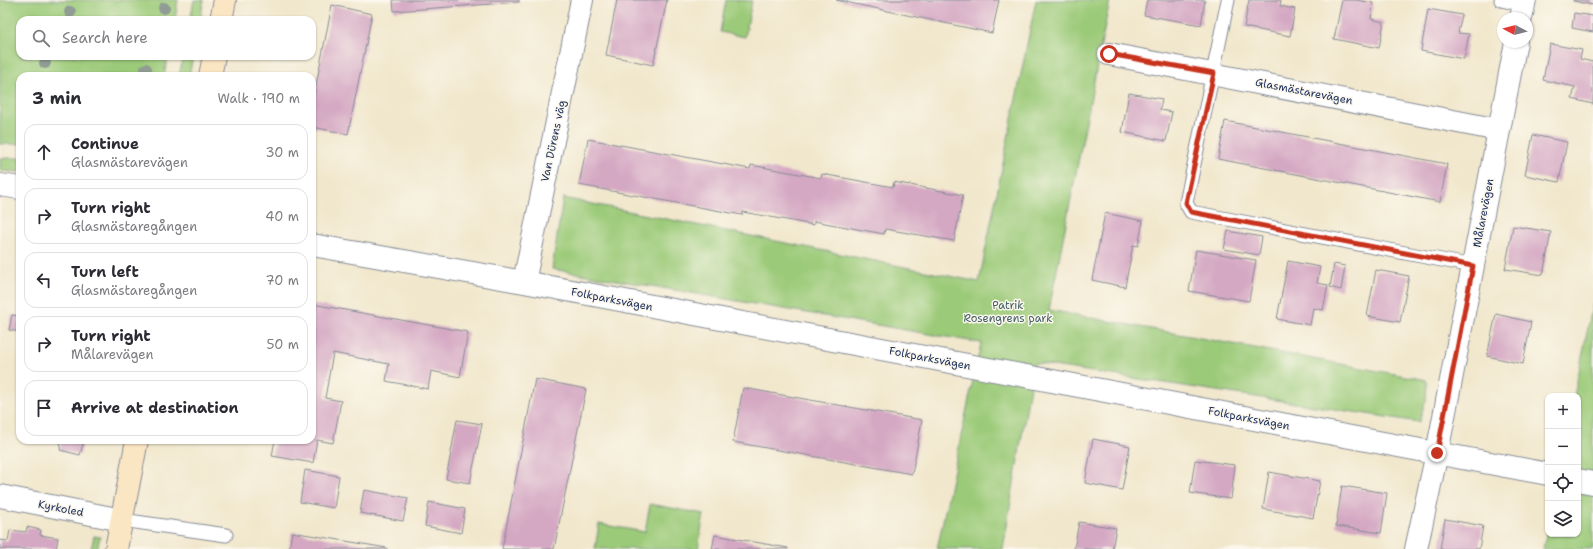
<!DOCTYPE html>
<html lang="en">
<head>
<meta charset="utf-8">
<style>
	:root { --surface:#fff; --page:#f7f7f7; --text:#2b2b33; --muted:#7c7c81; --line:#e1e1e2 }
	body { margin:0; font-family:"Shantell Sans",sans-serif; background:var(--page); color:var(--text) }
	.controls { position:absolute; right:12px; bottom:12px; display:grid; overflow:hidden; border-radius:8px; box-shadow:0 1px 3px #0004 }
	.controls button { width:36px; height:36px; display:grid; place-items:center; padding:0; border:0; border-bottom:1px solid var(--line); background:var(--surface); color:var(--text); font:20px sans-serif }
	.compass { position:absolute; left:1497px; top:12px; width:36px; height:36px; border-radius:50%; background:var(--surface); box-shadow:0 1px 3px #0004; rotate:277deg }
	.stop { position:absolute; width:12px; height:12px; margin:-9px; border:3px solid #c8321e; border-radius:50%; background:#fff }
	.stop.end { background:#c8321e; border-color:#fff; box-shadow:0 1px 4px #0008 }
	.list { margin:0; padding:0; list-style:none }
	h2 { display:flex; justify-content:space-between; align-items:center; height:52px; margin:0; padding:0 16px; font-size:17px }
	h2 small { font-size:13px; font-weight:400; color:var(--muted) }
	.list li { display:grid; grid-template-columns:26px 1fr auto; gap:12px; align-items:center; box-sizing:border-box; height:56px; margin:0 8px 8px; padding:0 8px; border:1px solid var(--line); border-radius:12px }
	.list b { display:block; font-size:15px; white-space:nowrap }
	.list p { margin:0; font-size:13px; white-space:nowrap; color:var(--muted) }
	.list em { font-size:13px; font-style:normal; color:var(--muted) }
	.icon { flex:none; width:22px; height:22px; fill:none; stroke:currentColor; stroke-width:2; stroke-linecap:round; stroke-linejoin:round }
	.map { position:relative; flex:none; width:1593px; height:549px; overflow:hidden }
	.search { position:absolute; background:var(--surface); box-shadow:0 1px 3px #0004; left:16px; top:16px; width:300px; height:44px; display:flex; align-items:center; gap:10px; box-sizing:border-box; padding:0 14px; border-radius:12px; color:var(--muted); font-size:15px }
	.panel { position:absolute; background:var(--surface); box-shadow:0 1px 3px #0004; left:16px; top:72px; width:300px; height:372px; border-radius:12px }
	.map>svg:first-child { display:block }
	.green { fill:#9bca78; stroke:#5b7c6b }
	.building { fill:#d4a7c3 }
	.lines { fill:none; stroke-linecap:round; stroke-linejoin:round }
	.lane-casing { stroke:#868b95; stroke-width:15 }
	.street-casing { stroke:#868b95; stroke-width:24 }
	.secondary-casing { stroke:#868b95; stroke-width:24 }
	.lane { stroke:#fff; stroke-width:13 }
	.street { stroke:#fff; stroke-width:22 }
	.secondary { stroke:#fbe6c3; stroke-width:22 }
	.tree { fill:#909c94 }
	.route { stroke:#c8321e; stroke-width:5 }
	.labels { text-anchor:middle; stroke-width:3; stroke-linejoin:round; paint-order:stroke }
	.street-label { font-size:11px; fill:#1b2f5e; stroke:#fbf7ec }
	.park-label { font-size:11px; fill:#415e66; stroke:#fbf7ec }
</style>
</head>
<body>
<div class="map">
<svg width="1593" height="549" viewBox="0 0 1593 549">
	<rect width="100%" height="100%" fill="#fbf7ec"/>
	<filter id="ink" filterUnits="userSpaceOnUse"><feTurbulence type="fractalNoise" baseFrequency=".025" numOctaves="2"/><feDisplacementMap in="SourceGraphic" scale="8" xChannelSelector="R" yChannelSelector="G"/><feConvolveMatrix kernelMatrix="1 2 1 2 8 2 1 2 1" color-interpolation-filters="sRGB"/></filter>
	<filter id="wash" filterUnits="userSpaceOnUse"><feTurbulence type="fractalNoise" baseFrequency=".012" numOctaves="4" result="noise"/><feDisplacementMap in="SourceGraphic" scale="16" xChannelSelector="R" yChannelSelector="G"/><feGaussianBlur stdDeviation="0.9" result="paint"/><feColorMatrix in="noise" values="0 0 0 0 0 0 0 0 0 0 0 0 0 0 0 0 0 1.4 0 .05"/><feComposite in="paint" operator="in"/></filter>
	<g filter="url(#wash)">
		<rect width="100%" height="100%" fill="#f1e7cc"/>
		<!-- green -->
		<path class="green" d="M0,0H178L175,20H20V56H168L164,76H20V144H0Z
			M194,0H204L200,20H190Z
			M726,0L752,1L745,37L720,32Z
			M1036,0H1110L1049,310L1427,380L1426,400L1419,422L1034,363L1003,549H937L981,343L552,269L563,198L979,282Z
			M183,56H193L189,76H179Z
			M0,158H20V172L0,171Z
			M1593,303V549H1543L1548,526V534H1578V396H1574Z
			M650,504L704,514L698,549H595L599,524L645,532Z
			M94,536L100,537L97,549H91Z"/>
		<g id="blocks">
			<!-- building -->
			<path class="building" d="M393,0H519V2L394,11Z
				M617,0H667L653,65L606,55Z
				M836,0H999L992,33Z
				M1147,0H1205L1201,25L1144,15Z
				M1249,0H1281L1280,6L1295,9L1290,36L1244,27Z
				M1342,0H1356L1373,3L1371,19L1384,22L1379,48L1334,39Z
				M1573,0H1593V5L1573,1Z
				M332,5L372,14L348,134L312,127V105Z
				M1428,9L1462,15L1458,33L1469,34L1464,59L1421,51Z
				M1574,13L1593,16V32L1572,28Z
				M1550,44L1582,50L1580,59L1593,62V104L1572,99L1575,87L1543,80Z
				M1129,93L1162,99L1160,110L1172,112L1166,141L1122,132Z
				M1225,121L1447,164L1440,202L1218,159Z
				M1533,135L1567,142L1559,182L1525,175Z
				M588,139L750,169L751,165L821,178L822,174L893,187L894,182L963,195L954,241L885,229L884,234L814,221V225L743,212L742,215L579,185Z
				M1105,213L1143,221L1138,246L1133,245L1125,287L1092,280Z
				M1513,226L1551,232L1543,275L1505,269Z
				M1228,231L1262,237L1259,255L1224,249Z
				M1196,250L1256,260L1249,301L1189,291Z
				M1288,261L1320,267L1317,283L1328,285L1323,310L1313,308L1310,325L1277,319Z
				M1334,264L1345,266L1341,290L1330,287Z
				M1376,270L1409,276L1400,322L1367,316Z
				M312,304L468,332L460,377L431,371L428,389L418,387L386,381L389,364L333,353L325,398L341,401L333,443L317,440L313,463L272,456L275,440H312Z
				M1496,314L1531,322L1523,364L1487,356Z
				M12,315L20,316V332L9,330Z
				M535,379L586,389L554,549H502Z
				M743,388L922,420L912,474L733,442Z
				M457,420L482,424L470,483L446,479Z
				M1093,439L1130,446L1122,490L1085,483Z
				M52,440H84L80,455L60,450L61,443Z
				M1195,460L1235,465L1231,499L1190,493Z
				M305,470L339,476L334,508L300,502Z
				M1269,472L1320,481L1313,518L1263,509Z
				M1342,486L1387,493L1381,533L1336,526Z
				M364,490L408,498L403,521L360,513Z
				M429,502L465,509L461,533L425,526Z
				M1445,519L1483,526L1479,549H1440Z
				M1079,522L1116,528L1112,549H1074Z
				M27,527L41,530L40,535L58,538L56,549H0V540L8,541L10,530L26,532Z
				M292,532L387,548V549H289Z
				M715,535L788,548V549H712Z"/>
		</g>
	</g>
	<g filter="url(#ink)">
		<use href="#blocks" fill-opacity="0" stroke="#868b95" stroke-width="1"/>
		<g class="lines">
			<!-- lane casing -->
			<g class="lane-casing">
				<path id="lane" d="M1228,0L1186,203L1191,212L1473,266
					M1501,0L1524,5
					M122,520L226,535"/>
			</g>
			<!-- street casing -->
			<g class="street-casing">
				<path id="street" d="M1521,18L1525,0
					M1109,54L1499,130
					M0,185L20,188
					M312,245L524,282L1548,474
					M524,282L582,0
					M1578,480L1593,483
					M0,496L122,520
					M1416,549L1437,453L1516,42"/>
			</g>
			<!-- secondary casing -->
			<g class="secondary-casing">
				<path id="secondary" d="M221,20L225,0
					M210,76L214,56
					M116,549L137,440"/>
			</g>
			<!-- lane -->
			<use href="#lane" class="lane"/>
			<!-- street -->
			<use href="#street" class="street"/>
			<!-- secondary -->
			<use href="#secondary" class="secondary"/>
		</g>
		<!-- trees -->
		<g class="tree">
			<circle cx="164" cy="8" r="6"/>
			<circle cx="70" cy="12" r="6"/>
			<circle cx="45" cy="63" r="6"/>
			<circle cx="146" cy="69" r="6"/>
		</g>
	</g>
	<g class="lines" filter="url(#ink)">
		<!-- route -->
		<path class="route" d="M1109,54L1214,73L1186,203L1191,212L1473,266L1437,453"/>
	</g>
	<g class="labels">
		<!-- street labels -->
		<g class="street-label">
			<text transform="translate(1304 91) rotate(11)" y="4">Glasmästarevägen</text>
			<text transform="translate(553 141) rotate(-78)" y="4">Van Dürens väg</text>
			<text transform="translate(1483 213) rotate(-79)" y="4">Målarevägen</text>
			<text transform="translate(612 299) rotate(11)" y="4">Folkparksvägen</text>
			<text transform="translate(930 358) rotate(11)" y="4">Folkparksvägen</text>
			<text transform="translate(1249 418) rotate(11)" y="4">Folkparksvägen</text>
			<text transform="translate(61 508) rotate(11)" y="4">Kyrkoled</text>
		</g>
		<!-- park labels -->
		<g class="park-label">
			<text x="1008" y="309">Patrik<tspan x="1008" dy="13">Rosengrens park</tspan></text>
		</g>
	</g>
</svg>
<div class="controls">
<button>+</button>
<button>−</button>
<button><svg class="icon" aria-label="locate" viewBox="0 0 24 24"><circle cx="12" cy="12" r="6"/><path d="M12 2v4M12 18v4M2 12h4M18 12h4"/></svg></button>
<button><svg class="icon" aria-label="layers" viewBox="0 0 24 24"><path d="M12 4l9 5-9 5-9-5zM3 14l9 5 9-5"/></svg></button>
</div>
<svg class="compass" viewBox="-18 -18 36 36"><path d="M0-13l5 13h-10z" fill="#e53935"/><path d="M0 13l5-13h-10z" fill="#7c7c81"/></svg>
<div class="stop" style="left:1109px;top:54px"></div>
<div class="stop end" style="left:1437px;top:453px"></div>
<div class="search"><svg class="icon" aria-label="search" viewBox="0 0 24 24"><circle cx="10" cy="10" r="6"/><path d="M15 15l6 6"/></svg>Search here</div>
<section class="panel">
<h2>3 min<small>Walk · 190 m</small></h2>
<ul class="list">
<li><svg class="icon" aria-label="ahead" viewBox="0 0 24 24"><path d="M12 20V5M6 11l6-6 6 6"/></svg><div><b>Continue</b><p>Glasmästarevägen</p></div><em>30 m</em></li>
<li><svg class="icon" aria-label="right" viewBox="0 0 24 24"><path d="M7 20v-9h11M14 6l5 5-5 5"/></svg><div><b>Turn right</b><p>Glasmästaregången</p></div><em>40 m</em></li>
<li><svg class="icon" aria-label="left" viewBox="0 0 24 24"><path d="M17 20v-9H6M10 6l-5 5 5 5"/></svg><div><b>Turn left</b><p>Glasmästaregången</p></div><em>70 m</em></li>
<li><svg class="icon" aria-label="right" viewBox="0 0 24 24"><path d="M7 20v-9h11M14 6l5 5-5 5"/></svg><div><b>Turn right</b><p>Målarevägen</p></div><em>50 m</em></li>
<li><svg class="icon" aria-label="arrive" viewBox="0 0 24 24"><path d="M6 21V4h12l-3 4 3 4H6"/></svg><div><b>Arrive at destination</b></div></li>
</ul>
</section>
</div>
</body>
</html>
